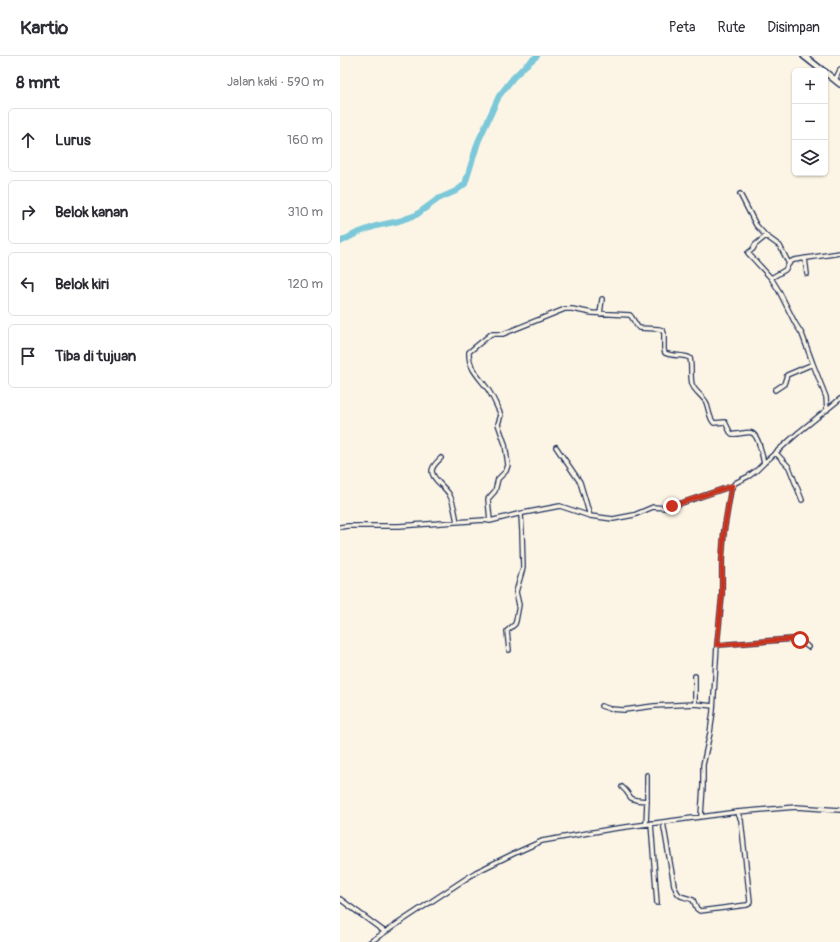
<!DOCTYPE html>
<html lang="id">
<head>
<meta charset="utf-8">
<style>
	:root { --surface:#fff; --page:#f7f7f7; --text:#2b2b33; --muted:#7c7c81; --line:#e1e1e2 }
	body { margin:0; font-family:Pangolin,sans-serif; background:var(--page); color:var(--text) }
	.controls { position:absolute; right:12px; top:12px; display:grid; overflow:hidden; border-radius:6px; box-shadow:0 1px 3px #0004 }
	.controls button { width:36px; height:36px; display:grid; place-items:center; padding:0; border:0; border-bottom:1px solid var(--line); background:var(--surface); color:var(--text); font:20px sans-serif }
	.stop { position:absolute; width:12px; height:12px; margin:-9px; border:3px solid #c8321e; border-radius:50%; background:#fff }
	.stop.end { background:#c8321e; border-color:#fff; box-shadow:0 1px 4px #0008 }
	.list { margin:0; padding:0; list-style:none }
	h2 { display:flex; justify-content:space-between; align-items:center; height:52px; margin:0; padding:0 16px; font-size:17px }
	h2 small { font-size:13px; font-weight:400; color:var(--muted) }
	.list li { display:grid; grid-template-columns:26px 1fr auto; gap:12px; align-items:center; box-sizing:border-box; height:64px; margin:0 8px 8px; padding:0 8px; border:1px solid var(--line); border-radius:6px }
	.list b { display:block; font-size:15px; white-space:nowrap }
	.list em { font-size:13px; font-style:normal; color:var(--muted) }
	.icon { flex:none; width:22px; height:22px; fill:none; stroke:currentColor; stroke-width:2; stroke-linecap:round; stroke-linejoin:round }
	.map { position:relative; flex:none; width:500px; height:886px; overflow:hidden }
	header { display:flex; align-items:center; gap:24px; box-sizing:border-box; height:56px; padding:0 20px; background:var(--surface); border-bottom:1px solid var(--line) }
	header strong { font-size:19px }
	nav { display:flex; gap:22px; margin-inline-start:auto; font-size:14px }
	main { display:flex }
	aside { flex:1; background:var(--surface) }
	.map>svg:first-child { display:block }
	.lines { fill:none; stroke-linecap:round; stroke-linejoin:round }
	.river { stroke:#7bc8d9; stroke-width:6 }
	.street-casing { stroke:#1b2f5e; stroke-width:6 }
	.secondary-casing { stroke:#1b2f5e; stroke-width:8 }
	.street { stroke:#fcf5e5; stroke-width:3.5 }
	.secondary { stroke:#fcf5e5; stroke-width:5 }
	.route { stroke:#c8321e; stroke-width:5 }
</style>
</head>
<body>
<header>
<strong>Kartio</strong>
<nav><a>Peta</a><a>Rute</a><a>Disimpan</a></nav>
</header>
<main>
<aside>
<h2>8 mnt<small>Jalan kaki · 590 m</small></h2>
<ul class="list">
<li><svg class="icon" aria-label="ahead" viewBox="0 0 24 24"><path d="M12 20V5M6 11l6-6 6 6"/></svg><div><b>Lurus</b></div><em>160 m</em></li>
<li><svg class="icon" aria-label="right" viewBox="0 0 24 24"><path d="M7 20v-9h11M14 6l5 5-5 5"/></svg><div><b>Belok kanan</b></div><em>310 m</em></li>
<li><svg class="icon" aria-label="left" viewBox="0 0 24 24"><path d="M17 20v-9H6M10 6l-5 5 5 5"/></svg><div><b>Belok kiri</b></div><em>120 m</em></li>
<li><svg class="icon" aria-label="arrive" viewBox="0 0 24 24"><path d="M6 21V4h12l-3 4 3 4H6"/></svg><div><b>Tiba di tujuan</b></div></li>
</ul>
</aside>
<div class="map">
<svg width="500" height="886" viewBox="0 0 500 886">
	<rect width="100%" height="100%" fill="#fcf5e5"/>
	<filter id="ink" filterUnits="userSpaceOnUse"><feTurbulence type="fractalNoise" baseFrequency=".025" numOctaves="2"/><feDisplacementMap in="SourceGraphic" scale="8" xChannelSelector="R" yChannelSelector="G"/><feConvolveMatrix kernelMatrix="1 2 1 2 8 2 1 2 1" color-interpolation-filters="sRGB"/></filter>
	<g filter="url(#ink)">
		<g class="lines">
			<!-- river -->
			<path class="river" d="M0,186L17,177L36,170L59,165L76,159L98,143L116,135L125,128L138,86L159,40L173,22L185,10L197,0"/>
			<!-- street casing -->
			<g class="street-casing">
				<path id="street" d="M495,24L500,14
					M400,138L416,169L426,180L440,190L449,208
					M426,180L415,189L413,193L408,197L431,222L439,235L455,267L462,278L473,308L486,341L487,354
					M465,202L467,218
					M431,222L445,214L450,206L454,204L500,197
					M260,258L262,243
					M435,334L444,328L447,319L473,308
					M216,391L240,426L250,460
					M436,397L449,411L462,444
					M101,402C98,405 92,410 92,415C92,423 105,431 109,438C114,446 115,457 117,466
					M150,465L148,443L155,435L158,423L166,415L168,409L165,388L158,368L161,359C157,351 154,343 149,335C141,322 128,314 129,296L151,278H163L225,253H232L252,257L290,259C294,263 295,269 299,272L319,273L322,274L324,277V294L325,297C333,301 343,298 350,302C352,311 350,320 352,328C354,335 362,339 366,346C369,353 369,362 374,367L385,366L390,376L392,378C398,379 408,375 412,377C419,380 422,400 424,407
					M0,471L8,470H59L144,464L150,465L178,458L220,450L250,460L273,463L294,459L313,451L327,452L392,430
					M377,589L453,583L460,584L468,591
					M169,594L167,575L175,568L176,565L179,549L176,536L183,512L182,476L181,458
					M355,648V620
					M261,650L270,653L284,654L314,650L355,648L373,650
					M282,731L286,735L291,742L296,744L307,745
					M361,760L363,730V709L370,677L373,655L377,589L382,539V504L384,475L391,433L395,427L409,420L417,414L424,407L459,376L500,343
					M323,766L334,829C339,844 342,839 353,844L357,853L360,855L407,849L409,848L410,845L401,764L397,756
					M311,767L317,847
					M306,768L307,745V719
					M0,843L45,876
					M30,886L136,816L173,798L202,785L271,773L397,756L456,751L500,754"/>
			</g>
			<!-- secondary casing -->
			<g class="secondary-casing">
				<path id="secondary" d="M464,0L483,15
					M485,16L500,28"/>
			</g>
			<!-- street -->
			<use href="#street" class="street"/>
			<!-- secondary -->
			<use href="#secondary" class="secondary"/>
		</g>
	</g>
	<g class="lines" filter="url(#ink)">
		<!-- route -->
		<path class="route" d="M332,450L392,430L391,433L384,475L382,504V539L377,589L453,583L460,584"/>
	</g>
</svg>
<div class="controls">
<button>+</button>
<button>−</button>
<button><svg class="icon" aria-label="layers" viewBox="0 0 24 24"><path d="M12 4l9 5-9 5-9-5zM3 14l9 5 9-5"/></svg></button>
</div>
<div class="stop" style="left:460px;top:584px"></div>
<div class="stop end" style="left:332px;top:450px"></div>
</div>
</main>
</body>
</html>
